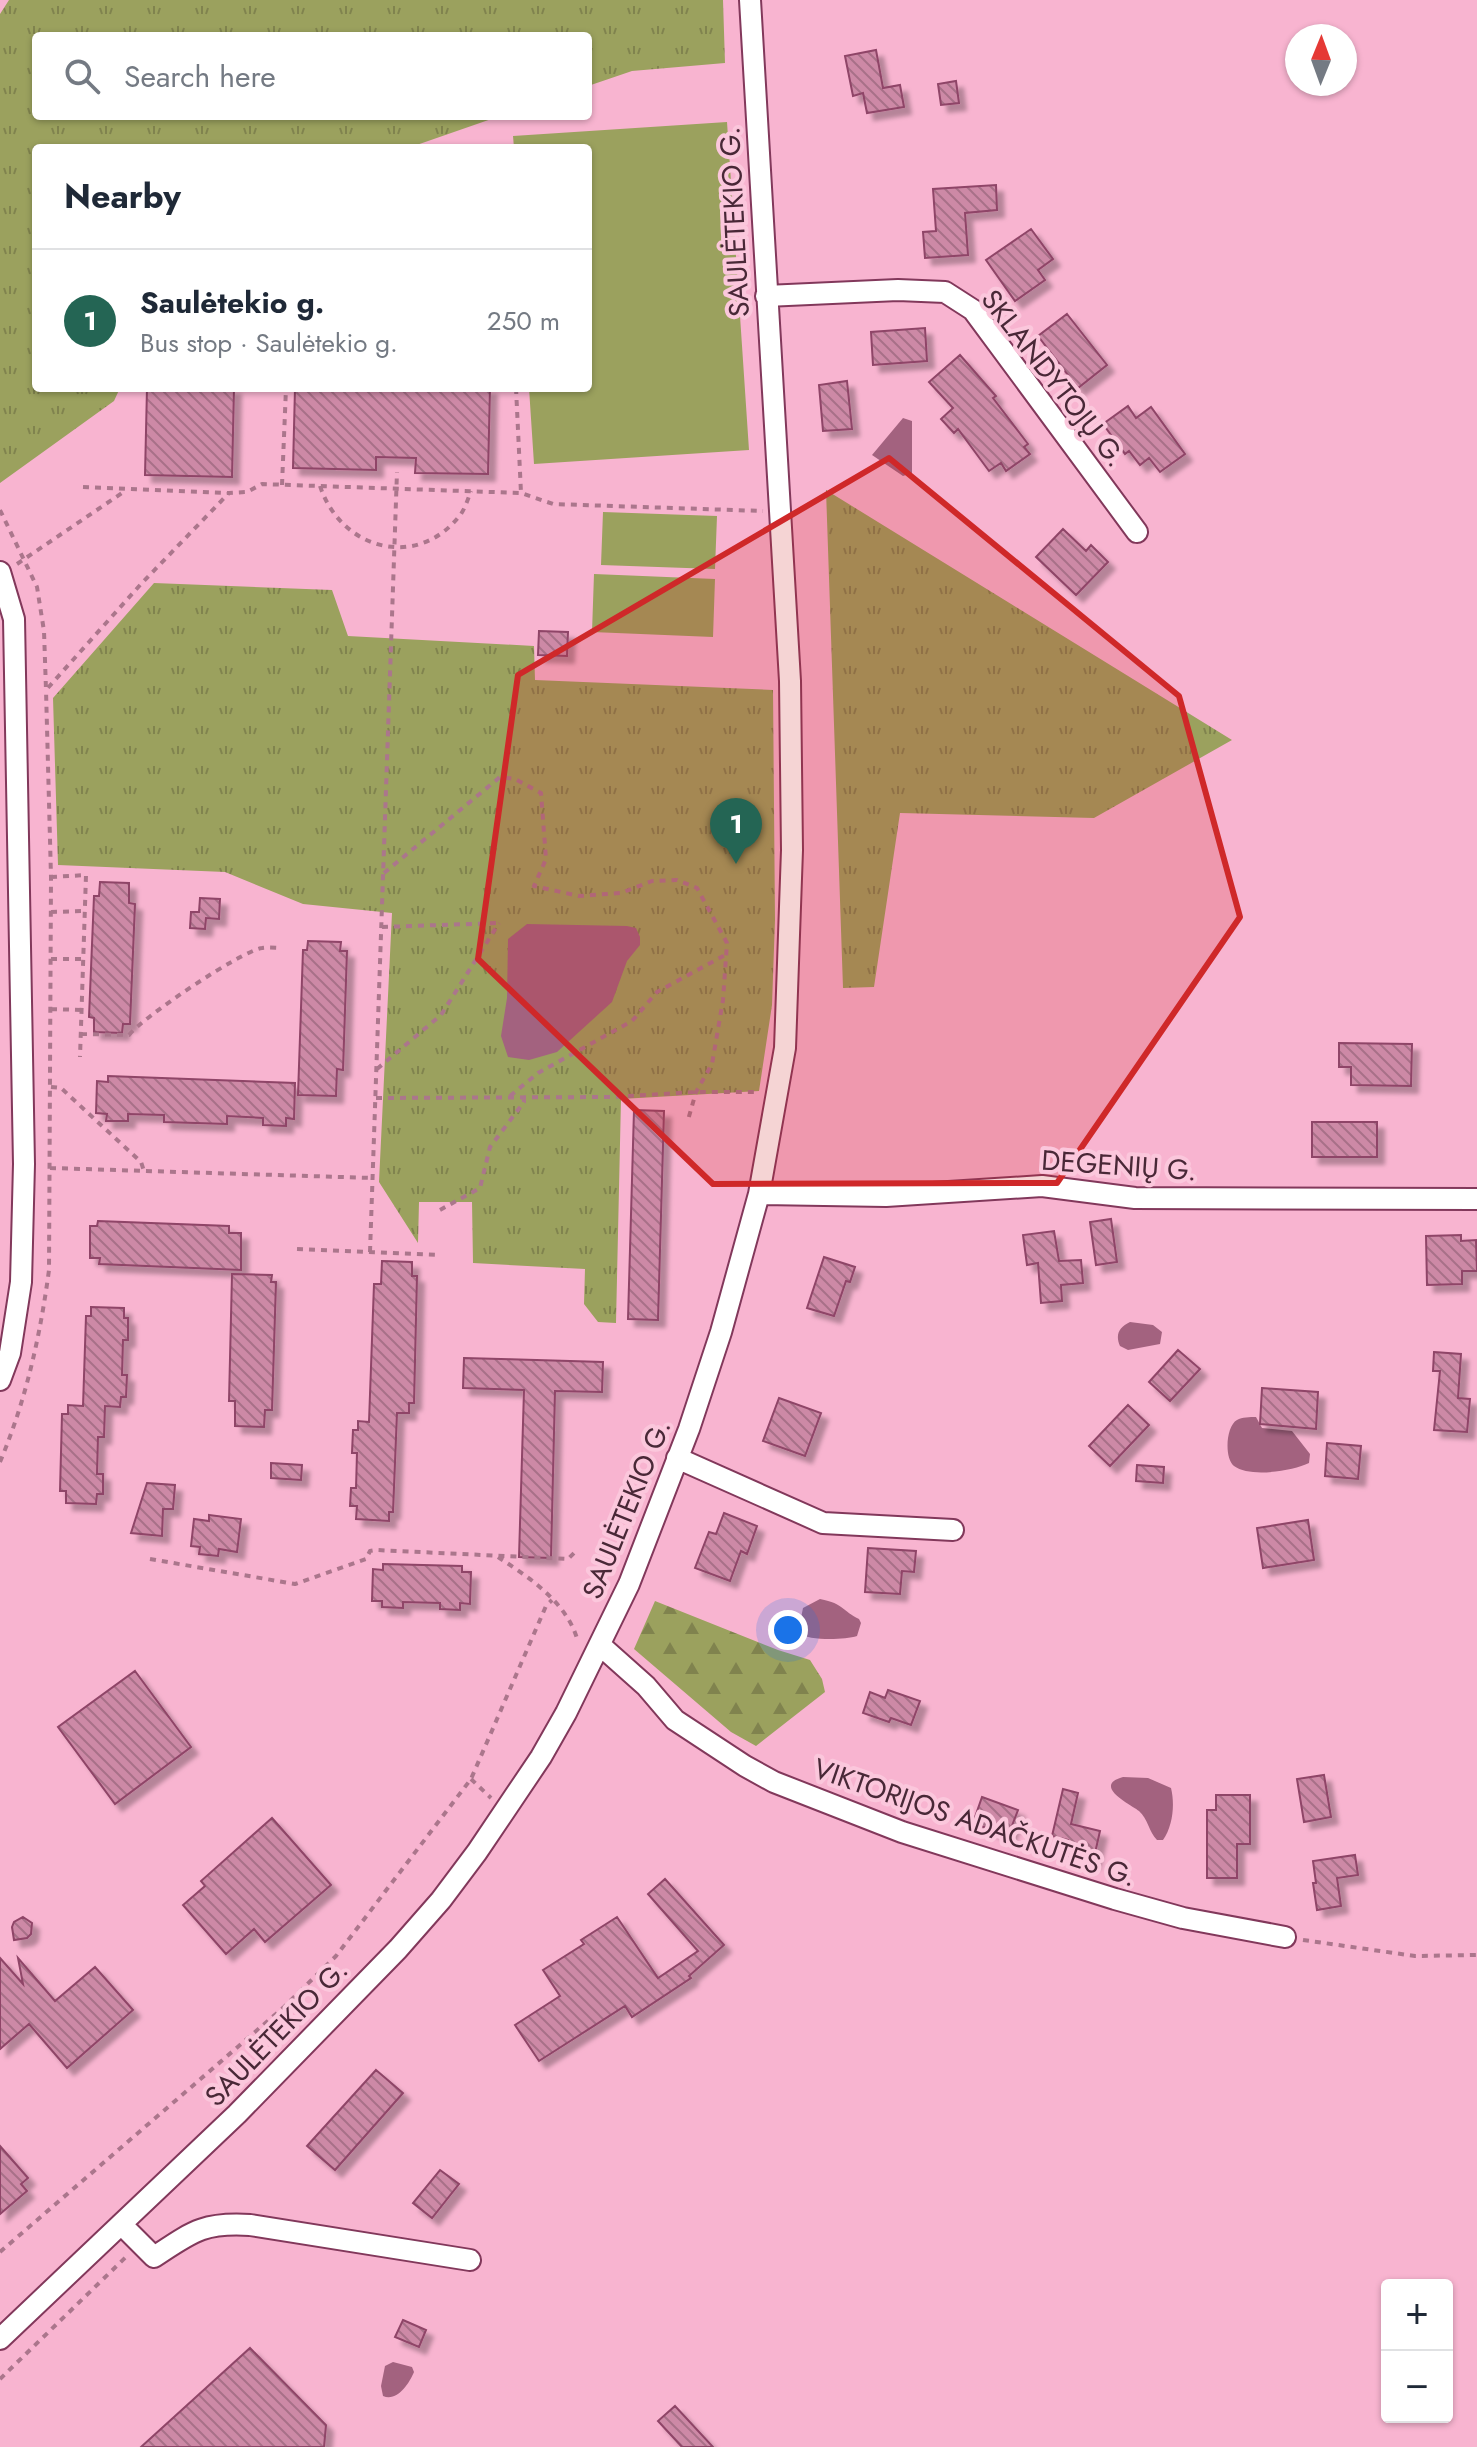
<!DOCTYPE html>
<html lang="en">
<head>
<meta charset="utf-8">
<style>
	:root { --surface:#fff; --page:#f6f6f7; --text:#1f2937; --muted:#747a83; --line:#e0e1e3; --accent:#246554 }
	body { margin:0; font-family:Jost,sans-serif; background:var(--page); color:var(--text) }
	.controls { position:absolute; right:24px; bottom:24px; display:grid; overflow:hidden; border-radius:8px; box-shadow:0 2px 6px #0004 }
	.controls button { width:72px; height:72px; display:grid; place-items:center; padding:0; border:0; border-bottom:2px solid var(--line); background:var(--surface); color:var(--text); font:40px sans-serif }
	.compass { position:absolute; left:1285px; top:24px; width:72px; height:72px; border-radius:50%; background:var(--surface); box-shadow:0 2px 6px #0004; rotate:1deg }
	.you { position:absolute; left:788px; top:1630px; width:28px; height:28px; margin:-20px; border:6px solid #fff; border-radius:50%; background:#1a73e8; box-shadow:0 0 0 12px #1a73e833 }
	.badge { display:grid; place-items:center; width:52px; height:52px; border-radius:50%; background:var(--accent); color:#fff; font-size:26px; font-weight:700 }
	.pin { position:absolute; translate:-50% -66px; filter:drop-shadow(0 2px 4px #0008) }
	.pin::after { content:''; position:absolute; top:42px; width:28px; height:24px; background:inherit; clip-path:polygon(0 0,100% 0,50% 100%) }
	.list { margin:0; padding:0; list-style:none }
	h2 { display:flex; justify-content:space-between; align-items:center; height:104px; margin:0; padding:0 32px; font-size:34px }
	h2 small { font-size:26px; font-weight:400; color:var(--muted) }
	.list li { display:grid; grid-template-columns:52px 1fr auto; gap:24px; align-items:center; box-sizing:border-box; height:144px; padding:0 32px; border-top:2px solid var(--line) }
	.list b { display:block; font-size:30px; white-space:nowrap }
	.list p { margin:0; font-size:26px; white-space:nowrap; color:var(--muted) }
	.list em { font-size:26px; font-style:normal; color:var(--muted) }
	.icon { flex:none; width:44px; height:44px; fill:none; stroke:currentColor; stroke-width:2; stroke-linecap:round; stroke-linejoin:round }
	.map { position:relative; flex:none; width:1477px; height:2447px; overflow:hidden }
	.search { position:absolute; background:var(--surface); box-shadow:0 2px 6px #0004; left:32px; top:32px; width:560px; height:88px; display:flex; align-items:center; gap:20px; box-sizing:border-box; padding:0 28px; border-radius:8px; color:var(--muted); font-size:30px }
	.panel { position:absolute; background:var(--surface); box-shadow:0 2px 6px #0004; left:32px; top:144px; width:560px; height:248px; border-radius:8px }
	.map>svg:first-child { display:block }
	.grass { fill:url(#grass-tufts) }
	.forest { fill:url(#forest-firs) }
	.pitch { fill:#9ba15e }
	.water { fill:#a3627f }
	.building { fill:url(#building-back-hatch); stroke:#8f4567; stroke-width:2; filter:url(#shadow) }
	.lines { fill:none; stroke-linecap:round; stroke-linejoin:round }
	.minor-casing { stroke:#82385b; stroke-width:24 }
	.path { stroke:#ab768c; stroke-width:4; stroke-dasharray:6 6; stroke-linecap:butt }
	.minor { stroke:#fff; stroke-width:20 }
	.marked { fill:#cf2829; fill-opacity:0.2; stroke:#cf2829; stroke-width:6; stroke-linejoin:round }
	.labels { text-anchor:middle; stroke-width:8; stroke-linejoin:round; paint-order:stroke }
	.street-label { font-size:28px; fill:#492837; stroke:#fbc7dc }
</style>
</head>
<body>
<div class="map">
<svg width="1477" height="2447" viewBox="0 0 1477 2447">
	<defs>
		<pattern id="grass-tufts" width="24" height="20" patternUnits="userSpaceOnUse" patternTransform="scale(2)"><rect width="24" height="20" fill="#9ba15e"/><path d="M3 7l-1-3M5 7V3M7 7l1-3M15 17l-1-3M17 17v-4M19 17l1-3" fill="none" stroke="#80834e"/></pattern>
		<pattern id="forest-firs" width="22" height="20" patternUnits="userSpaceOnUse" patternTransform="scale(2)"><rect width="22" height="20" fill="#9ba15e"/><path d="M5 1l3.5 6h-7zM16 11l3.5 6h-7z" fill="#80834e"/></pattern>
		<pattern id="building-back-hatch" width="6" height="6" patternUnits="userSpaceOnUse" patternTransform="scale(2)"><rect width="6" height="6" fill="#cd89a6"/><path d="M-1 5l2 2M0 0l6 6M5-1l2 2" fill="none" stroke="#a87088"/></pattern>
		<filter id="shadow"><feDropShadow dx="7" dy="7" stdDeviation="2" flood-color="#0004"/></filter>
	</defs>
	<rect width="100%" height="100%" fill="#f8b4d0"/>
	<!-- grass -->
	<path class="grass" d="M9,0H723L725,63L632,71L588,86V36H36V116H500L408,148H36V388H120L114,401L0,483V14Z
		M826,490L1232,740L1094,818L900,813L874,987L843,988Z
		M154,583L332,590L348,636L534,646L535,680L773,690L775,920L772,1005L759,1091L621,1099L616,1323L598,1322L584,1304L585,1269L473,1263L472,1202H419L418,1243L379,1182L392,913L303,904L225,872L58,865L53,698Z"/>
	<!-- forest -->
	<path class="forest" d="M655,1601L778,1650L810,1660L822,1679L825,1692L756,1746L731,1732L634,1649Z"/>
	<!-- pitch -->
	<path class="pitch" d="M727,122L749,450L534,464L529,388H588V148H514L513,136Z
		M603,512L717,516L715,569L601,565Z
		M594,574L715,579L713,637L592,632Z"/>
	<!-- water -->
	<path class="water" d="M903,418L912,421V473L903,476L872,455Z
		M527,924L627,926L636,928L640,937V945L627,961L612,1002L557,1052L529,1060L508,1057L501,1036L507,998L508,939Z
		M1130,1322L1153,1325L1162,1332L1160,1344L1128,1350L1120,1346C1115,1335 1119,1327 1130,1322Z
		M1256,1417L1262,1428L1292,1431L1310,1454L1309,1463C1292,1471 1250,1478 1234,1466C1224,1458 1226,1426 1237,1420C1242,1417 1250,1417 1256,1417Z
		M820,1599C845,1604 842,1611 859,1619L861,1623L857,1636C844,1640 809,1641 798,1633L803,1608Z
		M1123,1777L1148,1778L1171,1788C1175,1804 1173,1826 1163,1840H1157C1149,1832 1148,1819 1139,1811C1132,1805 1091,1786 1123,1777Z
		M393,2362L412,2367L414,2372C409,2384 397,2402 383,2396L381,2386L385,2366Z"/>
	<!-- building -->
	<path class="building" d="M876,50L883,88L900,85L904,107L867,113L863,93L853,96L845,56Z
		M956,81L959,103L941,105L938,84Z
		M996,185L997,210L965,213L968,255L925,258L923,232L936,231L933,189Z
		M1031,229L1053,259L1038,270L1045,280L1015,301L986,260Z
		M1067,314L1107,365L1078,388L1038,336Z
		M925,328L927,361L873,365L871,332Z
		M960,355L996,396L993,398L1028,444L1024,447L1030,454L1006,471L1001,463L989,471L958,429L954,433L941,419L953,408L929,382Z
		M847,381L852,429L823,431L819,385Z
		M147,388H234L232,477L145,475Z
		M295,388H490L488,474L415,473L416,458L376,457V470L293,468Z
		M1128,406L1136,418L1151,407L1185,454L1160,472L1149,458L1140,465L1129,451L1125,454L1103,424Z
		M1063,529L1086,551L1091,545L1108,562L1076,595L1036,557Z
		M539,631L568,632L567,656L538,655Z
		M100,882L129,883V903L135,904L130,1024H123L122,1033L94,1032V1018L89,1017L94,896H99Z
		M200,898L220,899L219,919L206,918L205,929L190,928L191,912H199Z
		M308,941L341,942L340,951H347L343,1070L337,1069L336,1096L298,1095L303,950H307Z
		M1339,1043L1412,1044L1411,1086L1351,1085V1067H1339Z
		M108,1076L295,1083L294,1119L286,1118V1126L263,1125V1118L227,1116V1124L164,1122V1115L128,1114V1121H106L107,1114L96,1113L97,1081L108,1082Z
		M634,1110L664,1111L658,1320L628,1319Z
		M1312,1122H1377V1157H1312Z
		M1111,1219L1117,1262L1096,1265L1090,1222Z
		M98,1221L229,1226V1233H241V1270L99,1264L100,1258H90V1226H97Z
		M1054,1231L1059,1261L1081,1260L1083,1283L1061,1285L1062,1301L1041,1303L1038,1263L1027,1265L1023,1235Z
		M1461,1235V1241L1476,1240L1477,1271H1462V1284L1427,1285L1426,1236Z
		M824,1257L855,1267L850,1282L846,1281L834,1316L807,1308Z
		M382,1261L412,1262V1276H417L414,1403H409V1413H397L393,1512H389V1521L356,1519L357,1506H350L351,1488H356L357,1453H352L353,1430H358V1421L369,1422L374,1284H381Z
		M232,1274L272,1275L271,1282H276L272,1410H265L264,1427L235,1426V1401H229Z
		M91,1307L124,1308V1318H128V1340H123L122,1375H127L126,1397H121L120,1407L105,1406L104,1437H98L97,1474H103V1494H97L96,1504L66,1503V1491H60L62,1414H68V1405L83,1406L86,1316H91Z
		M1178,1350L1200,1369L1170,1401L1149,1382Z
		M1434,1352L1461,1354L1458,1398L1470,1399L1467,1432L1434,1430L1440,1371H1433Z
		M464,1358L603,1362L602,1392L555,1391L551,1558L519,1557L524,1390L463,1388Z
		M1262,1388L1318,1392L1316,1429L1260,1424Z
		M779,1398L821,1413L805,1456L763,1441Z
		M1128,1405L1149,1425L1110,1466L1089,1446Z
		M1327,1443L1361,1446L1358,1479L1325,1476Z
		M271,1463L302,1465L301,1480L271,1478Z
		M1137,1465L1164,1467L1163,1483L1136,1481Z
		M147,1483L175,1485L173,1509H163L162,1536L131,1533Z
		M724,1513L757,1526L747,1554L741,1551L730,1581L695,1568L709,1532L716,1534Z
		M209,1515L241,1519L237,1552L219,1549L218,1556L199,1554L200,1547L191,1546L194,1519L209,1521Z
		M1308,1520L1314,1560L1263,1568L1257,1528Z
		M868,1548L916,1551L914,1572L902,1571L900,1594L865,1592Z
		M383,1564L462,1566V1572H471L470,1604L460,1603V1610L440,1609V1603L403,1602V1608L382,1607V1601H372L373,1569L383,1570Z
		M135,1671L191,1747L115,1804L58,1727Z
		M888,1690L920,1701L911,1725L891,1718L889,1722L863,1713L870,1692L885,1698Z
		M1324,1775L1331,1817L1304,1822L1297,1779Z
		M1063,1789L1078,1793L1071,1824L1100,1831L1093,1862L1064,1856L1068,1840L1052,1836Z
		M1216,1795H1250V1844H1237V1878H1207V1810H1216Z
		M982,1797L1018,1810L1008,1836L973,1823Z
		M272,1818L331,1885L265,1942L254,1929L226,1954L183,1905L205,1886L201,1881Z
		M1355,1855L1358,1875L1337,1878L1341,1906L1317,1910L1313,1883H1316L1313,1861Z
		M665,1879L724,1945L689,1976L691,1978L632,2017L625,2006L539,2061L515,2025L560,1996L543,1970L584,1944L581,1940L617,1917L658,1978L698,1951L648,1894Z
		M23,1917L32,1923L31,1934L27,1938L14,1940L12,1927L14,1922Z
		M0,1958L23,1984L18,1958L55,2001L95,1967L133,2010L67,2068L29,2024L0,2049Z
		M376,2070L403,2093L335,2170L307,2146Z
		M0,2146L28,2178L21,2184L27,2191L0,2214Z
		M440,2170L459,2184L432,2218L413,2203Z
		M403,2320L426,2330L419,2347L395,2337Z
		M250,2348L326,2425L324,2447H141Z
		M675,2406L713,2447H682L658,2421Z"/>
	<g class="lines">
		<!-- minor casing -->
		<g class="minor-casing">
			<path id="minor" d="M766,296L898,290L945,292L973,310L1137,532
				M0,572L14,619L24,1164L21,1282L10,1353L0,1380
				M759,1194L886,1196L1042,1186L1135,1198L1477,1199
				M677,1458L823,1523L953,1530
				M600,1645L646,1686L675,1720L745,1766L774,1782L902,1832L1115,1899L1183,1918L1285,1937
				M121,2224L154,2257C192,2232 203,2222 250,2225L470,2260
				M0,2339L237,2114L398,1949L441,1900L477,1852L541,1757L566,1713L629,1584L689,1429L721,1332L759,1194L785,1048L792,850L790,681L750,0"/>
		</g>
		<!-- path -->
		<path class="path" d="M516,388L521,493
			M282,485L286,388
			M320,486C341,550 418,571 461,514C465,508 468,499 471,491
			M83,487L229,493L247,492L262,484L521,493L553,504L763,511
			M0,510L37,587L44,631L46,690L141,584L229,493
			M17,564L125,491
			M384,873L500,777L515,779L541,793L546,859L534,886L579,896L621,893L652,881L677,880L697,888L727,943L723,1000L712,1064L696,1092L688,1120
			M51,877L86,875L80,1057
			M51,912L85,911
			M382,927L499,923
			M51,959H83
			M51,1009L81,1010
			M81,1034L129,1035C143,1017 241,951 262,948C268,947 276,948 281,948
			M377,1069L441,1015L499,923
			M51,1087L61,1088L141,1162L144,1171
			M510,1096L538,1073L632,1021L657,992L725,955
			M376,1098L612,1097L696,1092H757
			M50,1168L373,1178
			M440,1210L480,1188L490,1147L524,1102V1098
			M297,1249L439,1255
			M370,1252L397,472
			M0,1462C26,1400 40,1337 49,1270L51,877L46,690
			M498,1557C530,1578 568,1603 578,1642
			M150,1559L295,1584L366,1559L370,1551L376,1550L568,1559L577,1550
			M471,1779L491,1798
			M1303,1940L1415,1956L1477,1955
			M0,2252L284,2007L336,1956L471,1779L546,1606L552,1600
			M0,2379L128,2255"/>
		<!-- minor -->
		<use href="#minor" class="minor"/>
	</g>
	<!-- marked area -->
	<path class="marked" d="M889,458L1179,696L1240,917L1057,1183L713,1184L478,959L518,675Z"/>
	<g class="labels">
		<!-- street labels -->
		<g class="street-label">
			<text transform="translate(734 222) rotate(-93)" y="10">SAULĖTEKIO G.</text>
			<text transform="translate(1054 378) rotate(52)" y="10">SKLANDYTOJŲ G.</text>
			<text transform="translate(1119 1165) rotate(4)" y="10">DEGENIŲ G.</text>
			<text transform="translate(626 1509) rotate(-68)" y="10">SAULĖTEKIO G.</text>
			<text transform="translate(975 1822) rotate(19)" y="10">VIKTORIJOS ADAČKUTĖS G.</text>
			<text transform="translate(276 2033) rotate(-46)" y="10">SAULĖTEKIO G.</text>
		</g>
	</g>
</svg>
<div class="controls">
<button>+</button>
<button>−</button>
</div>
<svg class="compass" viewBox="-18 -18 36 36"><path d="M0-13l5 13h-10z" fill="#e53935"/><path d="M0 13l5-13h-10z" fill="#747a83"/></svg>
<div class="you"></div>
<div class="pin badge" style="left:736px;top:864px">1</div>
<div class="search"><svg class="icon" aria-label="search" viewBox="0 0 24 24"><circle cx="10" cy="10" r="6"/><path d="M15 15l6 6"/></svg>Search here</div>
<section class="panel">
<h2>Nearby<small></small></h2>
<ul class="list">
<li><span class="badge">1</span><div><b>Saulėtekio g.</b><p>Bus stop · Saulėtekio g.</p></div><em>250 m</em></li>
</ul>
</section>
</div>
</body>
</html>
